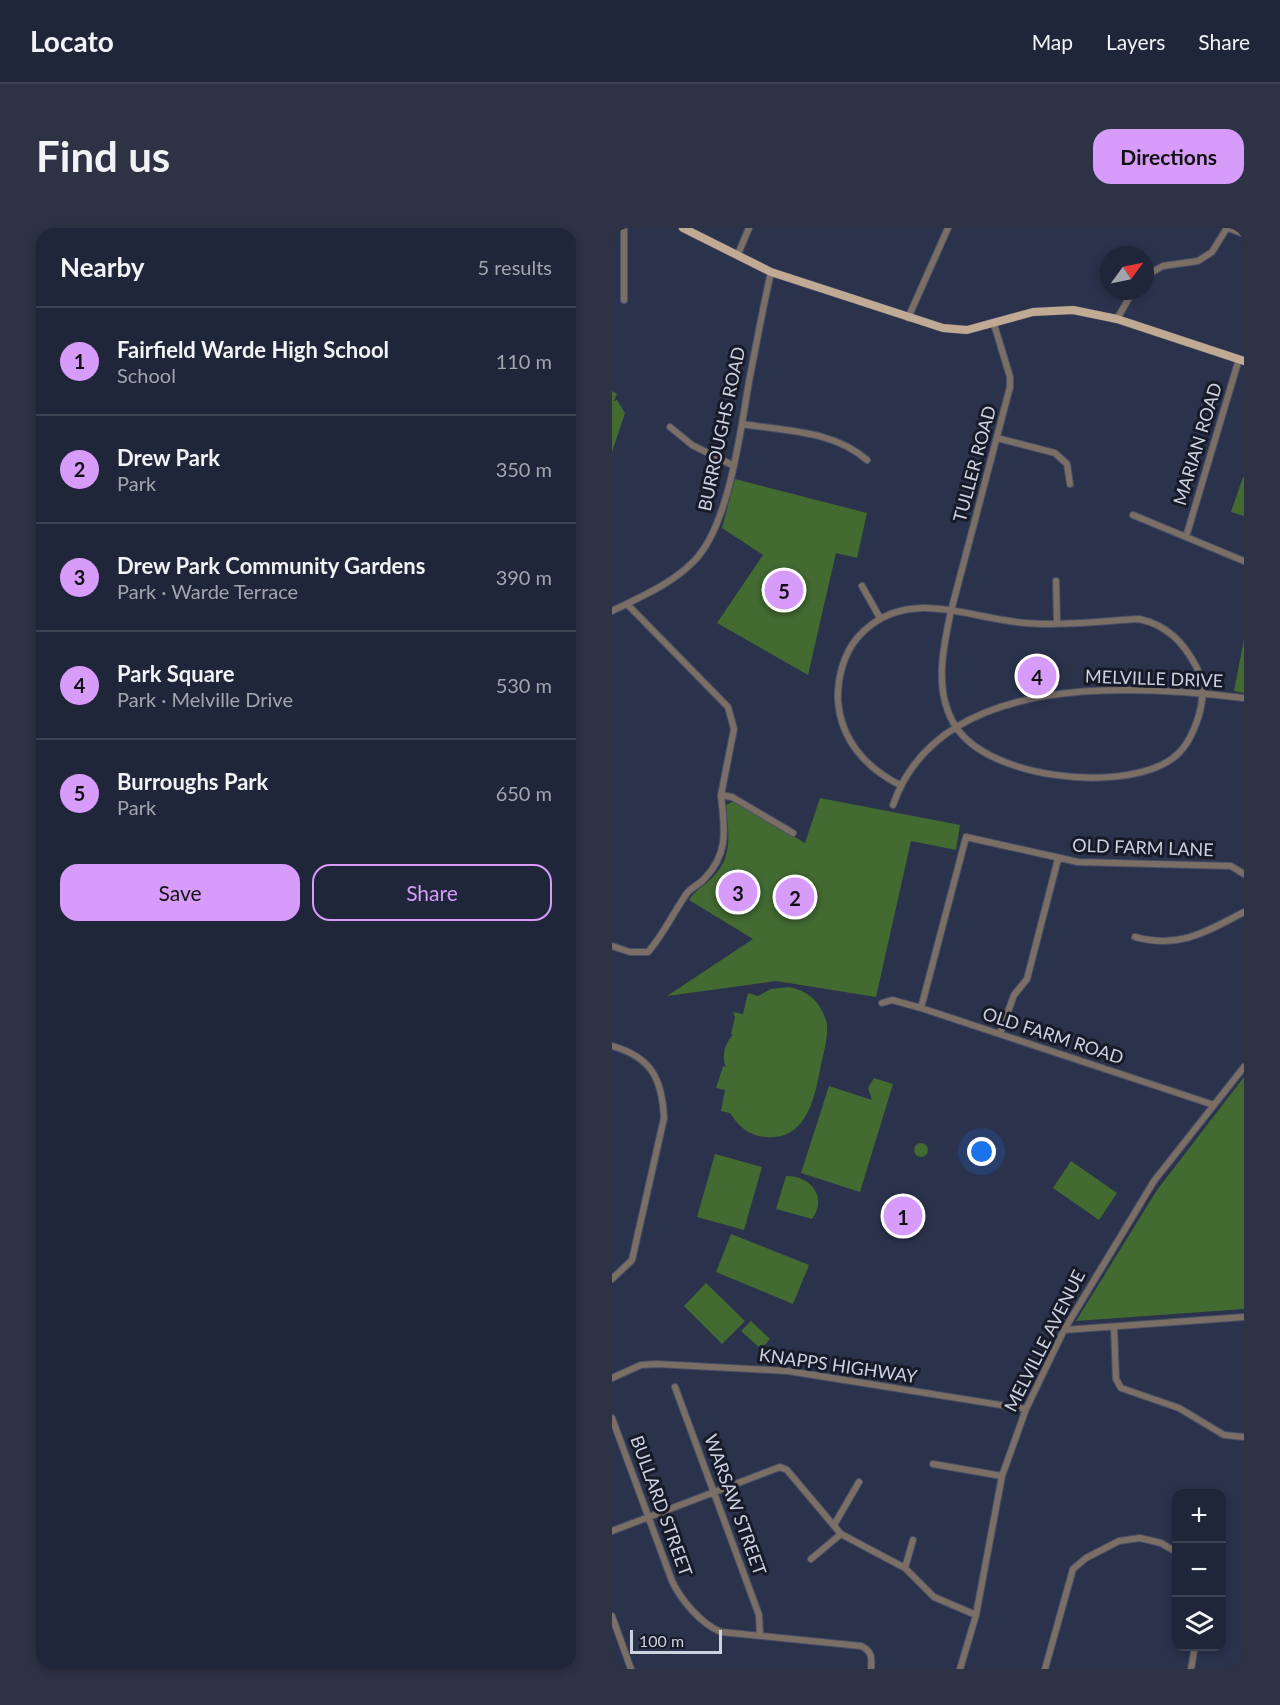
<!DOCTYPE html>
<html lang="en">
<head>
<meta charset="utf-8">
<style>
	:root { --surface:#202639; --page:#2d3244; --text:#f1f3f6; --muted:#a2a5ae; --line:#3d4353; --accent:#d79bf9 }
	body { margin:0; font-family:Lato,sans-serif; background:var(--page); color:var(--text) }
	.controls { position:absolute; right:18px; bottom:18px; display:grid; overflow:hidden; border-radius:12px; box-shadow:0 3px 9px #0003 }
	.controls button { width:54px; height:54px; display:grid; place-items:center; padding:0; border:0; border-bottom:2px solid var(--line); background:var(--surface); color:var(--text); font:30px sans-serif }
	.compass { position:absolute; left:488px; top:18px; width:54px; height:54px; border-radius:50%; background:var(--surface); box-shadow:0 3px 9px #0003; rotate:57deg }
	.scale { position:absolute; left:18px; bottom:15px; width:92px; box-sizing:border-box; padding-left:6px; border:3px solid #ccd1e2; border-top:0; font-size:16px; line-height:21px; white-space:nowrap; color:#ccd1e2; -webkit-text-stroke:4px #171b27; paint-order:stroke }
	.you { position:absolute; left:370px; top:924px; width:21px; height:21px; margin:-15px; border:4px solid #fff; border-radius:50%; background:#1a73e8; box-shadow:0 0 0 9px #1a73e833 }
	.badge { display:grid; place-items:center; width:39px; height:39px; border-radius:50%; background:var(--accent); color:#111; font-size:20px; font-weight:700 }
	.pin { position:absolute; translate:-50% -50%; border:3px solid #fff; box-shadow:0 2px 6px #0006 }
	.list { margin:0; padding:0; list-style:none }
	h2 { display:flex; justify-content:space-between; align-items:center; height:78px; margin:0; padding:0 24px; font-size:26px }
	h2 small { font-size:20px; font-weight:400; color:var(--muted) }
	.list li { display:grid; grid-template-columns:39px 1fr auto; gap:18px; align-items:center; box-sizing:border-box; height:108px; padding:0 24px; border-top:2px solid var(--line) }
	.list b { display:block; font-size:22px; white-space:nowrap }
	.list p { margin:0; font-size:20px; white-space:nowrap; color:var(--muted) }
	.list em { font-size:20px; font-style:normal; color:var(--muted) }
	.actions { display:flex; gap:12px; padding:18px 24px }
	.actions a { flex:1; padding:14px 0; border:2px solid var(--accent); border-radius:18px; text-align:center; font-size:21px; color:var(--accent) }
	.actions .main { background:var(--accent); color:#111 }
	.icon { flex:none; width:33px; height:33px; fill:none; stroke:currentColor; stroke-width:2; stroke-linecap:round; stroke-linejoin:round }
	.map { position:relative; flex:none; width:632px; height:1441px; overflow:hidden; border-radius:18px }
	header { display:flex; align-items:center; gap:36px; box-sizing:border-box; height:84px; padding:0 30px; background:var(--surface); border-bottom:2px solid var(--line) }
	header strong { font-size:28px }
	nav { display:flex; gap:33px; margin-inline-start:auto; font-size:21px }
	.intro { display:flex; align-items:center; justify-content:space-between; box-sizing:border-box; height:144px; padding:0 36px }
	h1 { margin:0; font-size:42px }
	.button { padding:15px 27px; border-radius:18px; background:var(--accent); color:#111; font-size:21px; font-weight:700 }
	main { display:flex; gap:36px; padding:0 36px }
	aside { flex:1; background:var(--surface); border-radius:18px; box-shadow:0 3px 9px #0003 }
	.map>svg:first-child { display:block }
	.green { fill:#426a31 }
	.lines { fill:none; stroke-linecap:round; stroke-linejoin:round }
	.minor-casing { stroke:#484f67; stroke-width:8 }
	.major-casing { stroke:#484f67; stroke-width:9 }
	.minor { stroke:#7b6f65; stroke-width:6 }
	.major { stroke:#c1aa94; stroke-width:8 }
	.labels { text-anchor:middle; stroke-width:6; stroke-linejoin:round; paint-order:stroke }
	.street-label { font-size:18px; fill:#ccd1e2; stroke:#171b27 }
</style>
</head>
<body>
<header>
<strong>Locato</strong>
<nav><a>Map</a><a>Layers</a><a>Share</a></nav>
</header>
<div class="intro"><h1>Find us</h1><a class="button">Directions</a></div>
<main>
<aside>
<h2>Nearby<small>5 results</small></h2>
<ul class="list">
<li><span class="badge">1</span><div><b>Fairfield Warde High School</b><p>School</p></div><em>110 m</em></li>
<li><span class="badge">2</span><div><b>Drew Park</b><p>Park</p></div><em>350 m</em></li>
<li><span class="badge">3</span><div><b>Drew Park Community Gardens</b><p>Park · Warde Terrace</p></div><em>390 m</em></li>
<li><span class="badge">4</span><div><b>Park Square</b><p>Park · Melville Drive</p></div><em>530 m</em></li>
<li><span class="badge">5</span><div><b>Burroughs Park</b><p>Park</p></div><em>650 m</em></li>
</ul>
<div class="actions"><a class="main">Save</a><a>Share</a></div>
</aside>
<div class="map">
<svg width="632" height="1441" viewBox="0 0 632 1441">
	<rect width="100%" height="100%" fill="#2b324c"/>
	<!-- green -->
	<path class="green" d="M0,163L5,166L2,173L5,172L13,185L0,224Z
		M631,249H632V288L619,284Z
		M123,251L255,285L245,330L224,325L196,447L105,395L151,327L110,300Z
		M632,411V465L622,463Z
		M208,570L348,597L344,622L299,613L264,769L164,753L55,768L141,711L77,672C83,662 93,657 101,649C122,627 116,604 114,577L122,573L126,574L193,615Z
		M177,759C198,763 210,776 215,796C216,810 212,823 209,837C203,867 196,913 154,909C137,908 127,899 118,885L109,883L113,862L104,860L111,838L114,839C109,830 113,814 121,807L119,806L123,789L121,784L131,786L136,765L146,768L159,761Z
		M632,849V1081L464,1093L545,962Z
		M262,850L281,856L248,964L189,945L217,858L260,872L256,860Z
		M302 922a7 7 0 1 1 14 0a7 7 0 1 1-14 0Z
		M103,926L150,939L132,1002L85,989Z
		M459,933L505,965L487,992L441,960Z
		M174,948C199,947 216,970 200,991L164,981Z
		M119,1006L197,1037L181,1076L104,1044Z
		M94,1055L133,1093L110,1116L72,1078Z
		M139,1093L158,1111L149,1121L129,1103Z"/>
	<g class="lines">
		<!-- minor casing -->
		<g class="minor-casing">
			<path id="minor" d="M616,0L632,6
				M126,26L137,0
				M533,48L551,38L586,33L600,24L615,0
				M12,72V0
				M296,90L336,0
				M505,91L521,63
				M130,196C172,203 221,202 255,232
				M58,199L80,217L120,237
				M385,210L443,225L455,236L458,256
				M521,287L632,333
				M574,309L627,131
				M444,353L445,395
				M250,358L268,390
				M15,376L116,479L122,501L109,567L120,569L181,605
				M0,383C28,369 60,356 82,333C118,297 129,198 138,148C145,113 151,79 159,44
				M288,557C254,540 229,512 226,473C225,452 231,426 246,409C292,357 354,390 413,395C451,398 490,393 527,391C555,397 571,414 584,438C592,454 592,470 587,487C581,506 573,524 555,534C504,564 377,550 344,499C321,464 331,420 339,383L398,159V149L382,96
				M281,577C327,444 519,456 632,470
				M523,709C567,721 594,704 632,684
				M0,718L18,724H36C52,706 61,685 75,665C80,659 88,656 93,650C118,624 112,599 109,567
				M270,775L280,772L309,780L602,877
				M309,780L354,609L466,634L619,638L632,646
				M388,806L402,767L415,751L446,631
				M0,818C39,829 50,850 52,890L20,1032L0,1051
				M502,1099L504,1151L509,1160L567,1180L612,1207L632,1209
				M452,1102L632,1089
				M0,1150L29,1137L45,1136L176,1143L414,1181
				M63,1159L147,1387L148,1407
				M0,1190L60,1353C69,1372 89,1396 109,1404L249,1418C260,1423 260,1430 259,1441
				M321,1236L390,1248
				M222,1297L247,1254
				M0,1303L168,1239L175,1242L229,1306L293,1340L322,1369L364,1387
				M199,1331L229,1306
				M293,1340L301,1312
				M0,1388L19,1441
				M348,1441L364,1387L390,1248L414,1181L452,1102L542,953L632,839
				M433,1441L461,1341L474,1330L507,1313L528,1310L549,1315L564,1324
				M579,1441L583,1418"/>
		</g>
		<!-- major casing -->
		<g class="major-casing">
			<path id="major" d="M71,0L159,44L331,100L355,102L421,84L461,82L505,91L632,133"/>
		</g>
		<!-- minor -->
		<use href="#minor" class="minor"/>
		<!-- major -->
		<use href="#major" class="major"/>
	</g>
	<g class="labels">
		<!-- street labels -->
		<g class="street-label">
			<text transform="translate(110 201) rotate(-78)" y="6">BURROUGHS ROAD</text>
			<text transform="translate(586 216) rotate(-73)" y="6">MARIAN ROAD</text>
			<text transform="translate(363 236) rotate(-75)" y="6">TULLER ROAD</text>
			<text transform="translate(542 451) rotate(2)" y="6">MELVILLE DRIVE</text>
			<text transform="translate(531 620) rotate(2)" y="6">OLD FARM LANE</text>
			<text transform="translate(441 808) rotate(18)" y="6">OLD FARM ROAD</text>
			<text transform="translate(433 1113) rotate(-63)" y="6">MELVILLE AVENUE</text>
			<text transform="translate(226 1138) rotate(8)" y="6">KNAPPS HIGHWAY</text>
			<text transform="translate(123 1277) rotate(70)" y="6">WARSAW STREET</text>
			<text transform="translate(49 1278) rotate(70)" y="6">BULLARD STREET</text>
		</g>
	</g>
</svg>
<div class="controls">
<button>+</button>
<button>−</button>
<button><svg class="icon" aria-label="layers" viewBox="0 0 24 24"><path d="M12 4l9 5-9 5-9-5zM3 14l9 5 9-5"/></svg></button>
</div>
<svg class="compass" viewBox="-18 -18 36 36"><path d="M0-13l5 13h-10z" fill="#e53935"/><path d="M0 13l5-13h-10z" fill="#a2a5ae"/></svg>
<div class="scale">100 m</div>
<div class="you"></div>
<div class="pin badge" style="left:291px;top:988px">1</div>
<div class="pin badge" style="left:183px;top:669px">2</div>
<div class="pin badge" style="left:126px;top:664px">3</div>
<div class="pin badge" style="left:425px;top:448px">4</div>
<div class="pin badge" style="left:172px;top:362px">5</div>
</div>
</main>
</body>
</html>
